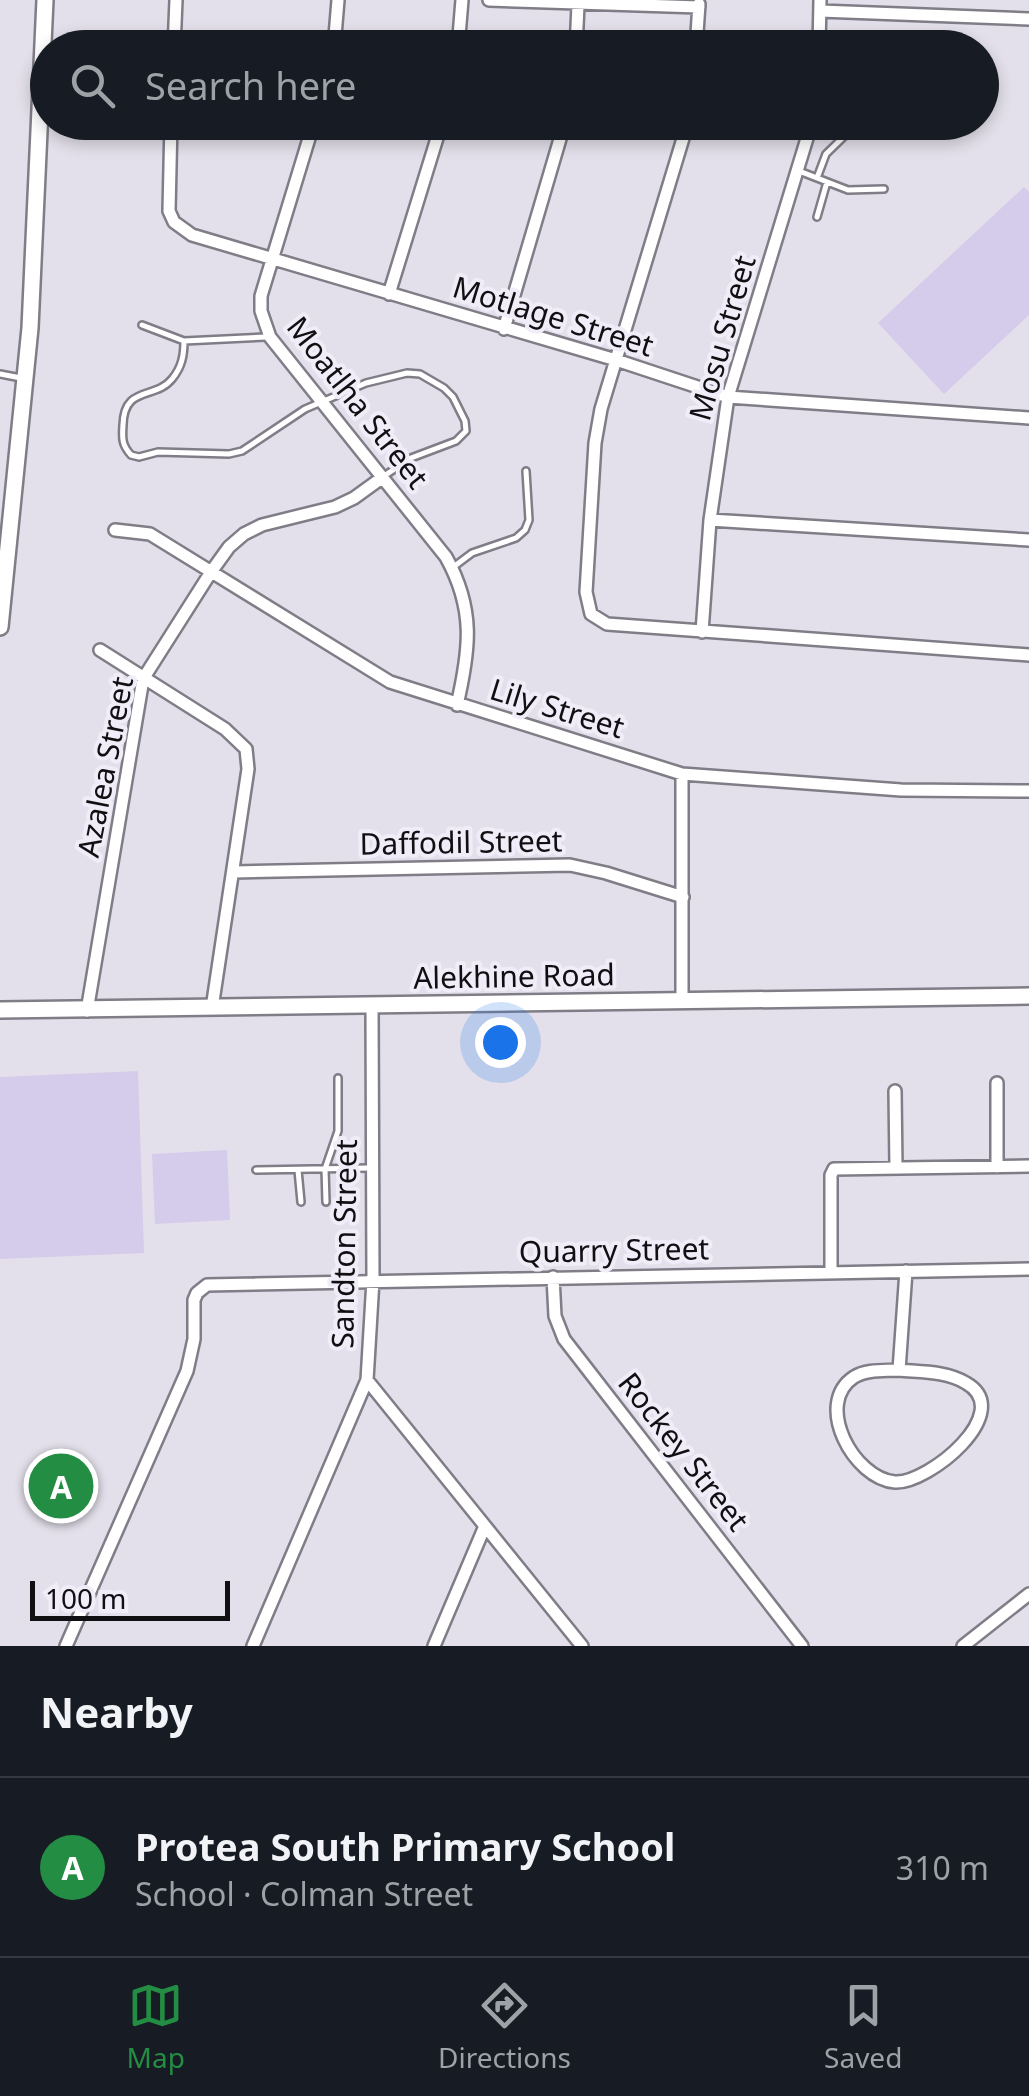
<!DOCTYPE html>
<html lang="en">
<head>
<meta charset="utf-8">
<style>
	:root { --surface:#171b24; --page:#242831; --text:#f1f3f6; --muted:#9ea1a6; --line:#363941; --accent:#248d44 }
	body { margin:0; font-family:"Noto Sans",sans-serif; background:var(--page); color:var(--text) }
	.scale { position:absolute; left:30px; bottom:25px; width:200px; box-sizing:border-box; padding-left:10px; border:5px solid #100f12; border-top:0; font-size:28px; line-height:35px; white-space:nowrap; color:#100f12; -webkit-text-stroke:8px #f0edf8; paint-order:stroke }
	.you { position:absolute; left:500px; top:1042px; width:35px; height:35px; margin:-25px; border:8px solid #fff; border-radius:50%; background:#1a73e8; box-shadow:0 0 0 15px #1a73e833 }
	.badge { display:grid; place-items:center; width:65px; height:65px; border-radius:50%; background:var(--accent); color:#fff; font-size:32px; font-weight:700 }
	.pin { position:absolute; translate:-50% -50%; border:5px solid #fff; box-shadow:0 2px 10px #0006 }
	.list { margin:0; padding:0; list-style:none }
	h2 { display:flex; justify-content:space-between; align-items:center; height:130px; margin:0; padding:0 40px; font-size:42px }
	h2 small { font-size:32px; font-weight:400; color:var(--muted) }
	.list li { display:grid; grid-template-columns:65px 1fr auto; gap:30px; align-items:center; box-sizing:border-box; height:180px; padding:0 40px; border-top:2px solid var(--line) }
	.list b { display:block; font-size:38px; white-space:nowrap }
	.list p { margin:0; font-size:32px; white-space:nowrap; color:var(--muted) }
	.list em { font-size:32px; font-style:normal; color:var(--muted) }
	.icon { flex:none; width:55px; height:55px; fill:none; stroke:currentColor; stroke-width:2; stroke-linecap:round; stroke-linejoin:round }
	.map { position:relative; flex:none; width:1029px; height:1646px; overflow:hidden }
	.search { position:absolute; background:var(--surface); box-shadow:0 5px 15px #0003; left:30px; right:30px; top:30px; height:110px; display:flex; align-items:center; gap:25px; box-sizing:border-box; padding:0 35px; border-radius:55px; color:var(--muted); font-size:38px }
	.sheet { height:310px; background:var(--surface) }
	nav { display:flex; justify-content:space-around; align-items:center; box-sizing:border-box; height:140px; border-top:2px solid var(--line); background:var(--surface); font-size:28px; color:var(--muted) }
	nav a { display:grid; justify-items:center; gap:5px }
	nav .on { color:var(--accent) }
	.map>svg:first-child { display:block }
	.green { fill:#d5cbeb }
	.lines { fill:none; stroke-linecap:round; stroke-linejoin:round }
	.lane-casing { stroke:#807d87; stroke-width:10 }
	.street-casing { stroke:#807d87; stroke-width:16 }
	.secondary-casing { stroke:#807d87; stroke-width:20 }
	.lane { stroke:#fff; stroke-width:5 }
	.street { stroke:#fff; stroke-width:11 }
	.secondary { stroke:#fff; stroke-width:15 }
	.labels { text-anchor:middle; stroke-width:8; stroke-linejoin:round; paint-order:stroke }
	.street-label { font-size:30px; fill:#100f12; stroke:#f0edf8 }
</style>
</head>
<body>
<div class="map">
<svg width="1029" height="1646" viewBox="0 0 1029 1646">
	<rect width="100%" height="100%" fill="#e3e0eb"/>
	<!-- green -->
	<path class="green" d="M1024,187L1029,192V315L944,394L878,323Z
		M138,1071L144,1253L0,1259V1077Z
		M227,1150L230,1220L155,1224L152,1154Z"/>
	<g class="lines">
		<!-- lane casing -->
		<g class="lane-casing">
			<path id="lane" d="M799,171L848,190L884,189
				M817,178L826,154L859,122
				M817,217L827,182
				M142,325L184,341L266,337
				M184,341C184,355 182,367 172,379C155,400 124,385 123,425C122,439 122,445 131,455L139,457L158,452L229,454L242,451L305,409L366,383L407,373L420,374L444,388L453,397L465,421L466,431L456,441L411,458L384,476
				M0,374L21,378
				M452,568L472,553L516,538L525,530L529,520L526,471
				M256,1170L369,1168
				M298,1170L301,1202
				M326,1202L325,1169L338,1131V1078"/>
		</g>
		<!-- street casing -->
		<g class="street-casing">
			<path id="street" d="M489,0L699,7
				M820,11L1029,19
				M174,48L176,0
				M334,48L338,0
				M458,48L462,0
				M576,48L578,5
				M696,48L699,4
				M819,48L820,0
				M171,122L169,211L174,222L192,235L616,360L728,397L1029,418
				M314,122L261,296V311L270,337L446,557C475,609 470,649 457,705
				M688,122L601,409L595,443L586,592L591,614L607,624L1029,655
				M389,294L442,122
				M504,329L565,122
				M710,520L1029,540
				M115,530L150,534L390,682L682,774L901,790L1029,791
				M702,632L710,520L728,397L812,122
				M100,650L225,729L246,749L248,769L212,1008
				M234,872L570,865L606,873L683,897
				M682,1002V774
				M87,1011L143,679L211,572L229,547L244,534L262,525L335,507L354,498L383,477
				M997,1083V1167
				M895,1091L896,1168
				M831,1272V1175L834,1169L1029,1166
				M553,1277L555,1316L564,1339L802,1646
				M899,1370C920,1372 947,1371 966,1383C1017,1412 928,1484 895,1482C854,1479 813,1404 854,1377C867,1369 884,1371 899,1370Z
				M899,1370L906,1271
				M367,1380L582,1646
				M66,1646L187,1371L194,1339V1300L197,1293L207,1285L1029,1269
				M253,1646L367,1380L373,1280L372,1006
				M434,1646L485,1526
				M963,1646L1029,1594"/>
		</g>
		<!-- secondary casing -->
		<g class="secondary-casing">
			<path id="secondary" d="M0,627L30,328L45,0
				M0,1010L1029,996"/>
		</g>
		<!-- lane -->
		<use href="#lane" class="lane"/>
		<!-- street -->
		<use href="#street" class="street"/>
		<!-- secondary -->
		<use href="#secondary" class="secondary"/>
	</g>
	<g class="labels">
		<!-- street labels -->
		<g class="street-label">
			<text transform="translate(553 317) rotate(17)" y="10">Motlage Street</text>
			<text transform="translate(723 338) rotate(-74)" y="10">Mosu Street</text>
			<text transform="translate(357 403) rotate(52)" y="10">Moatlha Street</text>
			<text transform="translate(557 709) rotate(17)" y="10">Lily Street</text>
			<text transform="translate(106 767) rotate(-79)" y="10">Azalea Street</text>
			<text transform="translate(461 843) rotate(-1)" y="10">Daffodil Street</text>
			<text transform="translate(514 977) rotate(-1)" y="10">Alekhine Road</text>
			<text transform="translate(345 1244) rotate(-89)" y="10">Sandton Street</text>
			<text transform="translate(614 1251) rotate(-1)" y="10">Quarry Street</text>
			<text transform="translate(683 1452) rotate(52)" y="10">Rockey Street</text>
		</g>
	</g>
</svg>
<div class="scale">100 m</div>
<div class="you"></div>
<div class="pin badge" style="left:61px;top:1486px">A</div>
<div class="search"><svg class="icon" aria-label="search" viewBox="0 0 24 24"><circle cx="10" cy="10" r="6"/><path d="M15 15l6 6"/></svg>Search here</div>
</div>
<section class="sheet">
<h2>Nearby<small></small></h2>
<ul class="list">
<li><span class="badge">A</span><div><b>Protea South Primary School</b><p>School · Colman Street</p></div><em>310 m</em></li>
</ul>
</section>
<nav>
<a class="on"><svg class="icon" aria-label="map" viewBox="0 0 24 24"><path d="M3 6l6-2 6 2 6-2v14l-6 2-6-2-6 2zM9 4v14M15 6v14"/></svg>Map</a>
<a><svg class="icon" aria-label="directions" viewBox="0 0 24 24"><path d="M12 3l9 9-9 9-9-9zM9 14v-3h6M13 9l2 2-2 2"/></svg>Directions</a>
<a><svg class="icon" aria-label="saved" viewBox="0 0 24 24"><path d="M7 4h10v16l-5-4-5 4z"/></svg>Saved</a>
</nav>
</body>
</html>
